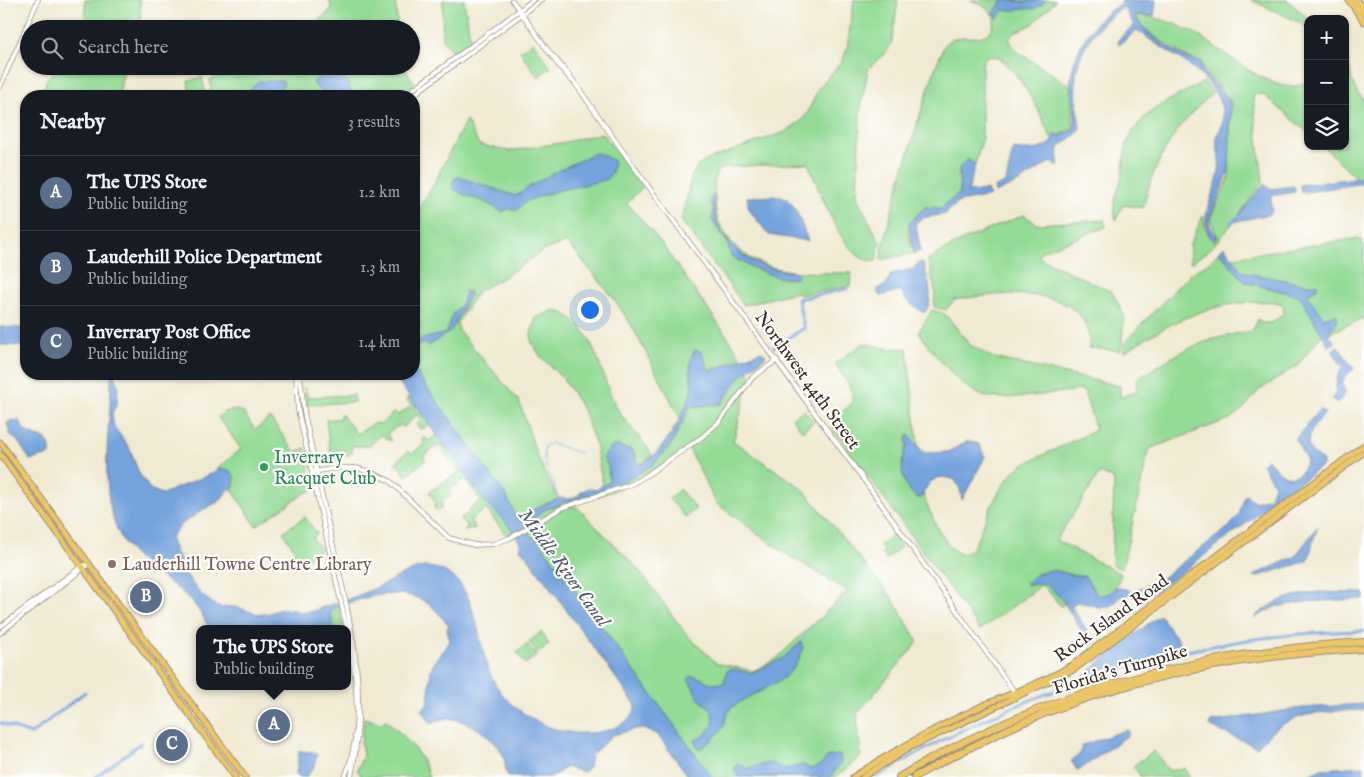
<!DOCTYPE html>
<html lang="en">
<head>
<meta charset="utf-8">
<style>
	:root { --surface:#171b24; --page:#242831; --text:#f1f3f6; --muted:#9ea1a6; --line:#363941; --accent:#ea580c }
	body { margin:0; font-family:"IM FELL English",serif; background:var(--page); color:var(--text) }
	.controls { position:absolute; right:15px; top:15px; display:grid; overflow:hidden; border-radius:10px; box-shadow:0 1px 4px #0004 }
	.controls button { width:45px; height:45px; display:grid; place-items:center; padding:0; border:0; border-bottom:1px solid var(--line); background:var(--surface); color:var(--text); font:25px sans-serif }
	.you { position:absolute; left:589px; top:309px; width:18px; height:18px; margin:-12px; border:4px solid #fff; border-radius:50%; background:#1a73e8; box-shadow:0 0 0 8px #1a73e833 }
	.badge { display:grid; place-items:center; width:32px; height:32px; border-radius:50%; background:var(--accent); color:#fff; font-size:16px; font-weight:700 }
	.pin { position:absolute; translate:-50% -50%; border:2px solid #fff; box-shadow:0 1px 5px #0006 }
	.popup { position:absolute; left:196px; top:625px; width:155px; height:65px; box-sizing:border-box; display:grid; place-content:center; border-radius:10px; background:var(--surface); filter:drop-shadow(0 1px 4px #0005); font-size:16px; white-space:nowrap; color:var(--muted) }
	.popup b { font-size:19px; color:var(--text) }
	.popup::after { content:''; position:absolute; left:50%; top:100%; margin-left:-10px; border:10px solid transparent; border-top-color:var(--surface) }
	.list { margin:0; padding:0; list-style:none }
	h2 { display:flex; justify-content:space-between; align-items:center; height:65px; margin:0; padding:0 20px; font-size:21px }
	h2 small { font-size:16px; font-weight:400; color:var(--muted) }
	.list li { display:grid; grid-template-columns:32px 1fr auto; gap:15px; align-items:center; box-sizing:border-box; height:75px; padding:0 20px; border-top:1px solid var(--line) }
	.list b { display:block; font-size:19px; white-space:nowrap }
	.list p { margin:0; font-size:16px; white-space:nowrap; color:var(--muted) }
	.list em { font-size:16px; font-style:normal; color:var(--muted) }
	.icon { flex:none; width:28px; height:28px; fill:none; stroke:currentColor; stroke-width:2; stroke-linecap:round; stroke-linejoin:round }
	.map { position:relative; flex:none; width:1364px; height:777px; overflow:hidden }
	.search { position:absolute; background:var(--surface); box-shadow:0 1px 4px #0004; left:20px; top:20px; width:400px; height:55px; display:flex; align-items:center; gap:12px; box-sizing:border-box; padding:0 18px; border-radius:28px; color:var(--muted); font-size:19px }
	.panel { position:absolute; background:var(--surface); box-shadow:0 1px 4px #0004; left:20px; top:90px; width:400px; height:290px; border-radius:20px }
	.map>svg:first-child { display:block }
	.green { fill:#94db95; stroke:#68825a; fill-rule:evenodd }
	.water { fill:#74a3dd; stroke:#58667e }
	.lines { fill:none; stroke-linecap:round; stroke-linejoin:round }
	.stream { stroke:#74a3dd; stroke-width:1 }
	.canal { stroke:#74a3dd; stroke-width:3 }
	.minor-casing { stroke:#968a78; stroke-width:5.5 }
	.major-casing { stroke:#968a78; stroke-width:7 }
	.highway-casing { stroke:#968a78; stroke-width:8 }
	.minor { stroke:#fff; stroke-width:4 }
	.major { stroke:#ecc669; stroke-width:5 }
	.highway { stroke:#ecc669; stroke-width:6 }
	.leisure-dot { fill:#2e9e5b; stroke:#fff; stroke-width:2 }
	.education-dot { fill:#8d6e63; stroke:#fff; stroke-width:2 }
	.labels { text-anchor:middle; stroke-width:4.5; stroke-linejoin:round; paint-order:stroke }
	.street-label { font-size:18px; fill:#3b2a1e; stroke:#fff }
	.leisure-label { font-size:18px; fill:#27864d; stroke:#fff; text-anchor:start }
	.education-label { font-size:18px; fill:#785e54; stroke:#fff; text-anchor:start }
	.water-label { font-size:19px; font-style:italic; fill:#525a6a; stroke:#fff }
</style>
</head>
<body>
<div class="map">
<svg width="1364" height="777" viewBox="0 0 1364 777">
	<rect width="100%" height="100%" fill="#fff"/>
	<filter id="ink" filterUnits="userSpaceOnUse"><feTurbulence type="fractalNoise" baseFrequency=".02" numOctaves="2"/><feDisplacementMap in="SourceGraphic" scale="10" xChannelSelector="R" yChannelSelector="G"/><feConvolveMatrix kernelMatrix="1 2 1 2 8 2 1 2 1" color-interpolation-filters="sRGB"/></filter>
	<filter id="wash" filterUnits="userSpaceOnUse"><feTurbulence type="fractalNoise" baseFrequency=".0096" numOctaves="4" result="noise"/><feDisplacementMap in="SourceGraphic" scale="20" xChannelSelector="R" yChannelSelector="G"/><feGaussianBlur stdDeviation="1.12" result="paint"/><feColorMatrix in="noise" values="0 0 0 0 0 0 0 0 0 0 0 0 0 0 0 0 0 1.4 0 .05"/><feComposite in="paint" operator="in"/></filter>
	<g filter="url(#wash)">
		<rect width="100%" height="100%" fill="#f0ead2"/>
		<!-- green -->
		<path class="green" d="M85,0H140L141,15L138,29H80L86,18Z
			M329,0H395L398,29H306L332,10Z
			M443,0H464L471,42L455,55L442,39Z
			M854,0H898L892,41L888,50L868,69L860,113L857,197L880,243L876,261C844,266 819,188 808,163L725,167C712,172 714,184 715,196C716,204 715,215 719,222C746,278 799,272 852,273L850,286L800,295L796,292L744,305L681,220L692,175L698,166L707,160L785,132L801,121L808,112L818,89L842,61L847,49Z
			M971,0H1056L1033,24L1014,33L1009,39L1016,51L1071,86L1073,129L1060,135L1055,134L1051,138C1038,107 1024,80 999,57L988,56L984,59L982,66V140L975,165L974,163L959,174L960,193L941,208L925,207C905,226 906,226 914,253L881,260C879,247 937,52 946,43C958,30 986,46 993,26C998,11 982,5 971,0Z
			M1251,0H1287L1309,19L1308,31L1303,24Z
			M1136,15C1156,16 1177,24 1194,33C1220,46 1281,106 1308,80V133L1263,94H1255L1253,97L1263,182C1242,209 1221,246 1190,263V244L1203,216L1205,228L1213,242L1218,237L1210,219L1229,178L1231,102L1203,69L1201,62L1195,61C1180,52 1138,31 1136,15Z
			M533,42L551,67L538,77L520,51Z
			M1345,52C1352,67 1349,89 1364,99V179L1359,180L1323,146H1345Z
			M59,66H124L119,96H41L47,79Z
			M236,66H403L415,84L400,96H208L211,87L210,80Z
			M202,77L205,91L190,94L188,81Z
			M1204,82L1213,93C1176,125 1154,160 1143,208L1123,205L1116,220C1110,205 1119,190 1122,175C1124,164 1124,154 1127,144C1139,110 1175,98 1204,82Z
			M466,120L479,145L510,151L566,142L602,133L643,187L627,203L659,240L736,349L751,375L733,441L803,489L892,598L918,642L857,714L861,756L836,777H712L541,544L523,528V525L516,517L506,495L414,370V215L431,189ZM567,242L612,296L632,326L681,420C653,475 615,485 560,502L538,458L519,401L459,331L457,323L478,291L501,279L544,250ZM688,447L716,503L783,552L848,591L776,659L753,671L716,663L686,634L639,570L577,507H567L632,484Z
			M1024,215L1037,224L1104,220L1106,227L1042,251L1039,255L1042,259L1112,292L1124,315L1121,351L1089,348C1094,281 996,293 954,300L946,310L934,307L935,292L928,259L963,240Z
			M1359,238L1364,246V318L1320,337L1298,365L1258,391L1245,407L1230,419L1149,449L1122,569L1112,565L1114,479L1100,473L1056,540L1121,574L1111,599L1071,600L1061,606L1042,585L980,630L833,428L834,419L852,403V391L835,363L864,343L889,349L907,348L924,497C929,510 947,555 963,554C967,553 970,550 973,548C986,520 997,483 1022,465L1094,431L1095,427L1084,392L1081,390C1056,392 1007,402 984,396C962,390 931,351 919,332L932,310L945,314L970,345L993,358L1120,386V397L1137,392L1136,380C1180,351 1200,339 1252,331L1258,319L1263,323H1272L1284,313L1283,305C1276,300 1265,302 1257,302C1205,303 1166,325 1124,352V343L1189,275L1211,261L1222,249L1233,257Z
			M554,310C597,321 599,378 618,410C628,427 644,439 652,456L641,464L636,461V454L630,449H623L617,444L610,448L609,482L603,486L595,443L583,410L564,380L541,357L532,343L531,333L536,318Z
			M304,387L308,397L354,395V402L306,405Z
			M406,398H410L416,406L414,409L416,412H420L430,425L420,429L417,425L421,420L417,415L404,427L400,425L387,433L392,441L386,439L382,434L369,446H351L352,453L346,456L345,450L330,452L326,420L340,418V414L342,415L357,434L375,423L381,424L394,412L398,415L411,406Z
			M237,410L243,412L255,430L270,418L295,452L305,448L313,490L307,492L256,526L231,488L234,486L217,469L241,449L218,417L224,412Z
			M804,410L814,422L802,431L792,418Z
			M437,435L489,507L503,518L514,533L507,536L486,509L470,520L475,528L464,530L468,527L459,519L470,512L469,509L481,501L465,479L448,490L451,496L442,502V507L437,511L433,507L437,505L429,492L459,472L439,445L423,456L426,460L406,476L399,465L395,463L408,451L411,454L425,444L422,439L425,437L429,441Z
			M679,489L696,508L686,518L669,499Z
			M305,517L317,534L312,538L321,549L299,566L291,555L295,550L283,532Z
			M893,535L901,547L886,559L882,553L884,551L880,545Z
			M339,607L344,629H334L329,610Z
			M541,632L549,644L538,653L529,642Z
			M527,644L537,655L525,664L517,653Z
			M364,718L381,723L386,720C404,736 422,752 429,777H360L361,775L357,770L363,756L361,743Z
			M1154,751L1169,771L1184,768L1190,777H1141L1133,766Z"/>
		<!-- water -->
		<path class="water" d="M1003,0L1026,2L1044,0L1045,2L1035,9C1024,7 1014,12 1003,10L997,19L994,12Z
			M1122,0H1156L1154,16L1134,15C1140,31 1184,61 1200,61L1203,72L1230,102L1229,171L1209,219L1210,226L1217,237L1213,240C1195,217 1216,195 1219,171C1221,158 1216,148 1216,136C1235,114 1211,81 1192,67C1176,55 1158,47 1143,34L1137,30L1119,45L1118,40L1134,25L1124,7C1100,22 1080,46 1076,75C1074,91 1079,115 1080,131L1059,147L1058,167L1051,162L1048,163L1021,181L995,193L994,188L1006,182L1013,149C1028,151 1039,151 1052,143L1055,135L1060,136L1074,130C1077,117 1072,103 1071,91C1068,57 1092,18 1122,3Z
			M335,70C346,73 349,87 353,96H325L313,83L315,80Z
			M258,81H283L284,83L276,96H245Z
			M595,153L601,154L614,161L612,173L606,180L556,191L527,201L517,210L509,209L502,212L483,201L467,196L452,188L454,179L459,177L516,196C540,178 568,166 595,153Z
			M968,159L975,165L968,192L987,190L990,196L959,202L945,214L922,218L915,223L921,251L914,253L909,223L925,207L941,208L960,193L959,168Z
			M1364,177V183L1301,193L1300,185Z
			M1264,184L1270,189L1294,186L1295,192L1271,196L1272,212L1270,214L1234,222Z
			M713,195C715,203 714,214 717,222C730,255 763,271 796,272L798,275L796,278C781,283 744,264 731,256L727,242L712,220L713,209L710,201Z
			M780,196C796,199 802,227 808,241L769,235L749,210L747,197Z
			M1224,246L1242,271L1247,273L1305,284H1317V288L1307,295L1324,318L1335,314L1338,316L1336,324L1328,333L1335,343L1329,346L1300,296L1245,282L1219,252Z
			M923,262C927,277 936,300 924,313L906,300L902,292L897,291L881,296L878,294V289L887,284L891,274L913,269L918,263Z
			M465,291L471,293L451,331L428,346L426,343L414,347V341L446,333L453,314L460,307L464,298Z
			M0,327L26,328V346L0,345Z
			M1338,346L1354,369C1344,376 1339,382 1346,393L1337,403L1332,399C1340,389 1332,377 1343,368L1332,350Z
			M695,350L702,352L708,369L711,370L762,351L766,356L739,378L721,404L690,407L671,445L653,465L620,484L544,510L523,528L541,544L712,777H689L657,734L640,728L613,735L591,755L589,767L584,772L566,767L552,777H508C504,769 506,758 501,751C490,733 451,707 432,724L421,710L428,704L431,668L450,641L447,629L449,625C443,619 437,611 430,605C401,583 359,599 330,610L334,629H210C205,620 200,611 193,603C177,584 152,573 134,555C91,511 112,428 111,374H115L118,385L117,404L112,413L114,427L129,447L139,473L150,489L162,494L211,474L217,469L231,471L235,478L234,486L227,491L220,501L202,510L181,525L170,538C181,566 192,594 221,608C236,603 245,612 260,614C268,615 275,610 282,609C293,608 301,615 312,611C333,604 356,597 376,588C389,582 412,568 425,567C432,567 441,569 447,573C478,588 478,650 492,678C503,701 523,715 545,725C564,734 590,736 611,729C622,725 637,718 635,704L524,552L519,548L521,545C513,529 503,518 489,507L393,374H414V370L506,495L516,517L519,518L540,506L561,498L569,499L578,496L581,492L589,488L595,490L609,482L608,466L603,457L614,445L633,451L636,461L641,464C660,458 687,411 691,391C693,377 686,362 695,350Z
			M1320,409L1325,413C1311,430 1296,446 1323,461V465L1161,588L1147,594L1134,596L1135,590L1157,582L1229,527L1239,515L1245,495L1256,502L1270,497L1274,485L1262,464L1267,459C1279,469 1282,482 1300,474L1307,461L1295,439Z
			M12,420L19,421C22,424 22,428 26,431C37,439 52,434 50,455L30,460L17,440L11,436L7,423Z
			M909,435L924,453L948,452L969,441L979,444L985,457L962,500L960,489L955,480C936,472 928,482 921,498H918C900,488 899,463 907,446L906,438Z
			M1317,527L1308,561L1255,577L1254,575L1295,557Z
			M1049,570C1064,570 1070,577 1085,576L1098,596L1110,593L1115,587L1130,590L1128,596H1121C1105,616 1097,604 1077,602L1071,606L1096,643L1091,646L1063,601L1047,584L1028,585L1026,583L1035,575Z
			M1318,592L1364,593V599L1304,602L1275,607L1254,618C1272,600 1294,595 1318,592Z
			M1160,615L1187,652L1078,681L1110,653Z
			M801,642L803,647C792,687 760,686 733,707C727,712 726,717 725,723C724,730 705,748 698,749L695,740L703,737L714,723L711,709L699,699L688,679L691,676L701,678L711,684L724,683L727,671L731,669L751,673L783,658Z
			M1364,704L1363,710C1334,711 1301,711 1277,728C1269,733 1264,741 1257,747L1211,727L1209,724L1211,722L1302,708Z
			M1126,730L1129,731L1128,735L1078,771L1071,761L1080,754L1083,745Z
			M299,751L314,752L317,755L314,767L306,777H299L296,774Z
			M840,755L841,762L831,777H739L734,768L737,763L746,768L772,763L784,769L803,765L811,769L822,764L828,756Z
			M1364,766V777H1304L1321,769Z"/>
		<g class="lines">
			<!-- stream -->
			<path class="stream" d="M560,500C553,490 556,487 553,481C547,468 541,460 545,446L550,443L580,453
				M801,642L814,624L843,605"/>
			<!-- canal -->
			<path class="canal" d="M1231,223L1238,217
				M774,347L804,328L798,299L847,289
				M1126,667C1203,644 1284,632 1364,631
				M0,723L31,734L85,692
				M96,777L141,743
				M877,777C952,731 1033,695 1117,670"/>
		</g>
	</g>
	<g filter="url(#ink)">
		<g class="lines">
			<!-- minor casing -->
			<g class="minor-casing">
				<path id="minor" d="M512,0L559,66L572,81
					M553,56L570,76L629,160L872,491L1015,693
					M0,87L38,0
					M404,96L533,0
					M412,96L541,0
					M296,374L298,410L347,629
					M300,374L304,412C313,455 322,498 332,541C351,624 369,692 351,777
					M312,472L338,468H356L370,472L390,481L449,538L474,545L493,544L510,538L562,508L632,484L647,475L702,437L719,422L753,377L777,360
					M0,627L82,566L89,564
					M0,633L89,564
					M345,777C363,734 357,677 348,633"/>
			</g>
			<!-- major casing -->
			<g class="major-casing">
				<path id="major" d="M0,442L245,777
					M0,454L235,777
					M853,777C895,750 938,726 984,705C1014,692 1045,682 1072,665L1364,445
					M863,777L911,747L1075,669L1364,452"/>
			</g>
			<!-- highway casing -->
			<g class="highway-casing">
				<path id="highway" d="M1349,0L1364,21
					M1356,0L1364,11
					M899,777C1040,692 1201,651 1364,642
					M914,777C947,759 980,742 1015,726C1125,677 1245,655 1364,649"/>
			</g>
			<!-- minor -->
			<use href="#minor" class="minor"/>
			<!-- major -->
			<use href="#major" class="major"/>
			<!-- highway -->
			<use href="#highway" class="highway"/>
		</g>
	</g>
	<!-- markers -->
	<circle class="leisure-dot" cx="264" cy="467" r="5"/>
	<circle class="education-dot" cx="112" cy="564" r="5"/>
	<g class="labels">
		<!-- street labels -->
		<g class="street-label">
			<text transform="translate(808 380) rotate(54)" y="6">Northwest 44th Street</text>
			<text transform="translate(1111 618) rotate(-36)" y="6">Rock Island Road</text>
			<text transform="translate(1120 669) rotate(-16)" y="6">Florida's Turnpike</text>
		</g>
		<!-- leisure labels -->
		<g class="leisure-label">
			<text x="274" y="463">Inverrary<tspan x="274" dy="21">Racquet Club</tspan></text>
		</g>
		<!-- education labels -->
		<g class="education-label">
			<text x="122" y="570">Lauderhill Towne Centre Library</text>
		</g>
		<!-- water labels -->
		<g class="water-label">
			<text transform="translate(565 567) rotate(54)" y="7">Middle River Canal</text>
		</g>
	</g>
</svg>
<div class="controls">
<button>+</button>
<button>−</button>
<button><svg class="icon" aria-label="layers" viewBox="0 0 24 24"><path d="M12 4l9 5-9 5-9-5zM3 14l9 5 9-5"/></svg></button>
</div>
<div class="you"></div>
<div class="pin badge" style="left:274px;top:725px;background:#5c6f8a">A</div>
<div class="popup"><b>The UPS Store</b>Public building</div>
<div class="pin badge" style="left:146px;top:597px;background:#5c6f8a">B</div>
<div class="pin badge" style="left:172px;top:745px;background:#5c6f8a">C</div>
<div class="search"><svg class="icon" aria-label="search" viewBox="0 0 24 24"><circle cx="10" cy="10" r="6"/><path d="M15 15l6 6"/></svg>Search here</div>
<section class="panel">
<h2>Nearby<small>3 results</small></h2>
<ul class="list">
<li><span class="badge" style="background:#5c6f8a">A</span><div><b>The UPS Store</b><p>Public building</p></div><em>1.2 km</em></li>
<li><span class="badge" style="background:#5c6f8a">B</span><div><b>Lauderhill Police Department</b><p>Public building</p></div><em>1.3 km</em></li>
<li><span class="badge" style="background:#5c6f8a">C</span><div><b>Inverrary Post Office</b><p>Public building</p></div><em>1.4 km</em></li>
</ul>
</section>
</div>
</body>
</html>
